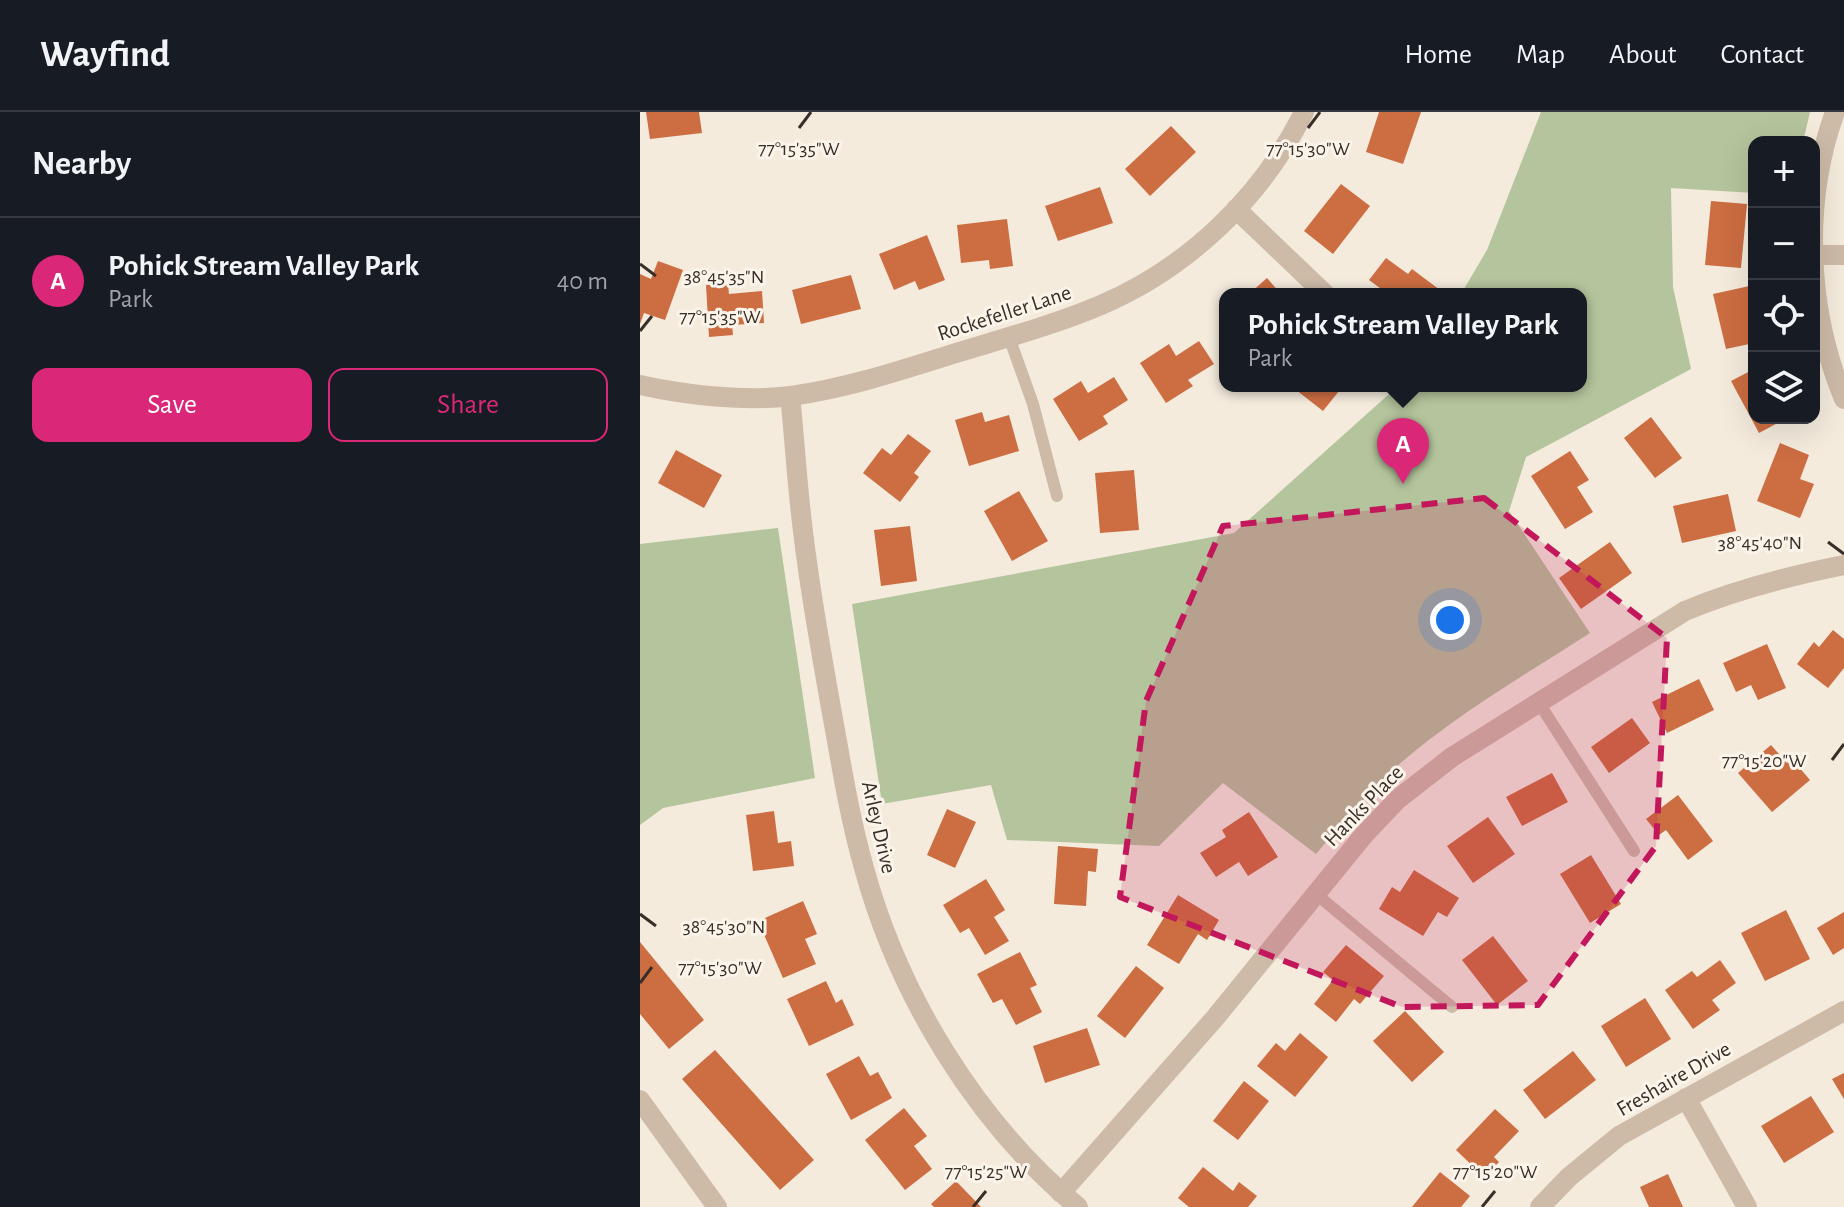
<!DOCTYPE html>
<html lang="en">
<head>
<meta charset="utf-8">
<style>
	:root { --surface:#171b24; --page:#242831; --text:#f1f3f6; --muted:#9ea1a6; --line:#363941; --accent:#db2777 }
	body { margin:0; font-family:"Alegreya Sans",sans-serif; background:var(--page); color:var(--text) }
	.controls { position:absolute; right:24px; top:24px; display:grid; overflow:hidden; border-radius:16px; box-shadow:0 8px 32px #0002 }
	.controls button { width:72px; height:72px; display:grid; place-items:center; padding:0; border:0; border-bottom:2px solid var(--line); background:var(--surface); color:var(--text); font:40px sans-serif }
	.you { position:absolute; left:810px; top:508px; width:28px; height:28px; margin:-20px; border:6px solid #fff; border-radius:50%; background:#1a73e8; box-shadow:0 0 0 12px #1a73e833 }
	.badge { display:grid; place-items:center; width:52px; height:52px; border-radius:50%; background:var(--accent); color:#fff; font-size:26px; font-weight:700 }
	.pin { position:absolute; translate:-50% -66px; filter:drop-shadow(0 2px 4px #0008) }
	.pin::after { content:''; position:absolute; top:42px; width:28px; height:24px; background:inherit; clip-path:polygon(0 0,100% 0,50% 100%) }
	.popup { position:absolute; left:579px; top:176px; width:368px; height:104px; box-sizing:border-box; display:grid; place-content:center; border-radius:16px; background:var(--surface); filter:drop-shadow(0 2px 6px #0005); font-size:26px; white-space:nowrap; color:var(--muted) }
	.popup b { font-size:30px; color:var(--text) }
	.popup::after { content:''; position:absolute; left:50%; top:100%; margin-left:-16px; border:16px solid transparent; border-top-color:var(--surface) }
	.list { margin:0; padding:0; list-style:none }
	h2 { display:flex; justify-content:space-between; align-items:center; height:104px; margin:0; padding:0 32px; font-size:34px }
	h2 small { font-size:26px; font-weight:400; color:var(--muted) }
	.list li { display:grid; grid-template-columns:52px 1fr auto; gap:24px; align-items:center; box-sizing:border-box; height:128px; padding:0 32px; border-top:2px solid var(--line) }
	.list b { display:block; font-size:30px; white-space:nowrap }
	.list p { margin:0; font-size:26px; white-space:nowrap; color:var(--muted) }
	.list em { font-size:26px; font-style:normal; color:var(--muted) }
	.actions { display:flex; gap:16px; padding:24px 32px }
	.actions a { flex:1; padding:18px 0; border:2px solid var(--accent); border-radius:16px; text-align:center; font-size:28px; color:var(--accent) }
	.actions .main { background:var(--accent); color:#fff }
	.icon { flex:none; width:44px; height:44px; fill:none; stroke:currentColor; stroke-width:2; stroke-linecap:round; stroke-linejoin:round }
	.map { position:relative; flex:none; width:1204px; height:1095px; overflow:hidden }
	header { display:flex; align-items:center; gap:48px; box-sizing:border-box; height:112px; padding:0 40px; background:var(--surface); border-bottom:2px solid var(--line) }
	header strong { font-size:38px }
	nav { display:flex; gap:44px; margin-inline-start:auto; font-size:28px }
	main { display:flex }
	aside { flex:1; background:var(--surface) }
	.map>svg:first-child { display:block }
	.green { fill:#b4c49c }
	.building { fill:#cc6d42 }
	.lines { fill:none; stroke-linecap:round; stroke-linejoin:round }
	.service { stroke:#cdbba8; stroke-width:12 }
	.minor { stroke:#cdbba8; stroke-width:20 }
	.marked { fill:#c2185b; fill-opacity:0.2; stroke:#c2185b; stroke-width:6; stroke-dasharray:16 10; stroke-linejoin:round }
	.ticks { fill:none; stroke:#392f29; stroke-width:3 }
	.labels { text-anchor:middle; stroke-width:6; stroke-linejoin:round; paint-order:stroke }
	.street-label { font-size:22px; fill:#392f29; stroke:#fbf4ea }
	.ticks-label { font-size:20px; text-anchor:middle; fill:#392f29; stroke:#fbf4ea; stroke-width:6; stroke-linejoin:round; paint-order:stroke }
</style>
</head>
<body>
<header>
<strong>Wayfind</strong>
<nav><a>Home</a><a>Map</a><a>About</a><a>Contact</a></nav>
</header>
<main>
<aside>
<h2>Nearby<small></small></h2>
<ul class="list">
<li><span class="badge">A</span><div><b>Pohick Stream Valley Park</b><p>Park</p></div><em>40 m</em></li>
</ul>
<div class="actions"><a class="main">Save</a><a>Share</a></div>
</aside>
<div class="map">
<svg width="1204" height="1095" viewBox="0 0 1204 1095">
	<rect width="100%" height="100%" fill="#f4ebdd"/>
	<!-- green -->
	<path class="green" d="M901,0H1170L1163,30H1114V81L1031,76L1033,175L1051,257L886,345L869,399L950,521C891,559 829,595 775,639C737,669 707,706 676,742L583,671L519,734L367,728L351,673L242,692L212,492L594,421L758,274H941V182H821L847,138Z
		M138,416L175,666L23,696L0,713V432Z"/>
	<!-- building -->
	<path class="building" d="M6,0H59L62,21L10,27Z
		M739,0H781L763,52L726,40Z
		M531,14L556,40L510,84L485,57Z
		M701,72L730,94L693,142L664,119Z
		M460,75L473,111L418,129L405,94Z
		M1071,89L1107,92L1101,156L1065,153Z
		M367,107L373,154L350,157L349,148L321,151L317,113Z
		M287,123L305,168L279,178L275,169L254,178L239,142Z
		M746,146L768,162L772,157L800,178L797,182H748L729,168Z
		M18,149L43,158L25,208L4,201L0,212V162L11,167Z
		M211,163L221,197L161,212L152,178Z
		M627,166L641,182H609Z
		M88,172L89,182L122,179L124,211L92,213L93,223L69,225L66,173Z
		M1114,173V201L1111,202L1114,231L1086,237L1073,182Z
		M559,229L574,252L548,268L553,274L526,291L500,251L529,232L536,244Z
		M1114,257V306H1147L1119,321L1091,269Z
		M474,265L488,288L463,304L468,312L439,329L413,287L441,269L448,281Z
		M651,274H703L683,299Z
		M342,300L345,310L369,303L379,339L329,354L315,308Z
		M1011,305L1042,346L1015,366L984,326Z
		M268,322L291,339L274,361L279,365L260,390L223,361L242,336L251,343Z
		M1140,331L1169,343L1160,367L1174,372L1160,406L1117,389Z
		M36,338L82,363L64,396L18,371Z
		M930,339L949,368L937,375L953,400L925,417L891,364Z
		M494,358L499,418L460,421L455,361Z
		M379,379L408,429L372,449L344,399Z
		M1088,382L1096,419L1042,431L1033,394Z
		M270,414L277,469L241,474L234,418Z
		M970,430L992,461L941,497L919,466Z
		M1193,518L1204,527V556L1188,576L1157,552L1174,530L1179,535Z
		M1127,532L1146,576L1118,588L1111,573L1096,580L1083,551Z
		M1059,567L1074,598L1027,621L1012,590Z
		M992,606L1010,631L969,661L951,635Z
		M1131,633L1147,651L1152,647L1170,668L1132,700L1098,661Z
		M912,661L928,690L882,714L866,685Z
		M1038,683L1073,729L1048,748L1026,718L1019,723L1006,707Z
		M307,697L336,710L315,756L287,743Z
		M134,699L138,731L151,729L154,754L113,759L106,703Z
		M609,700L638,745L608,764L599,750L576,765L560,741L586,725L582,718Z
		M848,705L875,742L833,771L807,734Z
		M418,734L458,737L456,760L448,759L446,794L414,792Z
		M951,743L981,792L950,811L920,762Z
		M774,758L819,786L807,805L798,800L783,824L739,797L752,775L760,780Z
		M346,767L365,798L354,805L369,829L345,843L329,816L320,821L303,793Z
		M538,783L579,808L567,828L558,822L539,852L507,833Z
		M163,789L177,822L165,827L176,852L143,866L118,809Z
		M1146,798L1170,847L1125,869L1101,821Z
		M1204,800V836L1193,843L1177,816Z
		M853,824L888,869L857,893L822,848Z
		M0,830L64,908L29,937L0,902Z
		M706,833L744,864L720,892L714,887L696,910L674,892L693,868L683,860Z
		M380,840L397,873L390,876L402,900L376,913L362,887L353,891L337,862Z
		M1080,848L1096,871L1072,888L1080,898L1053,917L1025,878L1052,859L1057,865Z
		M496,854L524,876L485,926L457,904Z
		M186,869L196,891L202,887L214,913L169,934L147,887Z
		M1005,886L1031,927L986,955L961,914Z
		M765,899L804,940L772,970L733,929Z
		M447,916L460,953L405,971L393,934Z
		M660,921L688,945L655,985L617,954L636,931L645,939Z
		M75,938L174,1048L140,1078L42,967Z
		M933,939L956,968L905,1007L883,978Z
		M219,944L230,964L238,960L252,986L211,1008L186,962Z
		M1204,961V987L1192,967Z
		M604,969L629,989L598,1028L573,1009Z
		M1171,984L1194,1020L1144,1051L1121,1014Z
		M264,996L287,1024L274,1034L292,1057L265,1078L225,1028Z
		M855,997L879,1019L854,1045L859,1050L844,1065L816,1038Z
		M563,1055L593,1079L599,1070L617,1084L608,1095H549L538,1086Z
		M800,1060L830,1084L821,1095H772Z
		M1028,1062L1043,1095H1009L1000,1075Z
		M316,1069L341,1095H294L291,1092Z"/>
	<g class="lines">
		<!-- service -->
		<path class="service" d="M369,225L393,292L417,384
			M899,591L994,739
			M676,782L812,895"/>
		<!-- minor -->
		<path class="minor" d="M1195,0C1162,91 1167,198 1204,287
			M596,97L685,182
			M1175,143H1204
			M0,273C45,283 106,290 151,284C208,276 262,258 316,241C365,226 414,213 461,193C548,156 622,85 664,0
			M150,284C154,320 156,356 160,393C167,461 179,528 191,596C201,650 209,704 224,756C259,884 336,1010 438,1095
			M1046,986L1107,1095
			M0,988L77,1095
			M421,1081L575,906L723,724L758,687L812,645L1045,499C1097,477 1149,464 1204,453
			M900,1095L929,1065L979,1024L1204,899"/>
	</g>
	<!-- marked area -->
	<path class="marked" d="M844,386L1027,526L1016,734L898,893L762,895L480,785L506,589L583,414Z"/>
	<!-- ticks -->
	<path class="ticks" d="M159,16L171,0M668,16L680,0M0,152L16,164M0,219L12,204M1188,430L1204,442M1192,648L1204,632M0,802L16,814M0,871L12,855M333,1095L346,1079M842,1095L855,1079"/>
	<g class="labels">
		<!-- street labels -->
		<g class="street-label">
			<text transform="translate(364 200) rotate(-18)" y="8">Rockefeller Lane</text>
			<text transform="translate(723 693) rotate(-46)" y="8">Hanks Place</text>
			<text transform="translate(240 715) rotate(77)" y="8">Arley Drive</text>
			<text transform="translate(1033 966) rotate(-30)" y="8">Freshaire Drive</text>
		</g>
	</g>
	<g class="ticks-label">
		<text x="668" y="43">77°15'30"W</text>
		<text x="159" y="43">77°15'35"W</text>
		<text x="84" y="171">38°45'35"N</text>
		<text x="80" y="211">77°15'35"W</text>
		<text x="1120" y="437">38°45'40"N</text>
		<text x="1124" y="655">77°15'20"W</text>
		<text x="84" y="821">38°45'30"N</text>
		<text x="80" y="862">77°15'30"W</text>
		<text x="346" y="1066">77°15'25"W</text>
		<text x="855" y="1066">77°15'20"W</text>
	</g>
</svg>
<div class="controls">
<button>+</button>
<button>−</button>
<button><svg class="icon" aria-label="locate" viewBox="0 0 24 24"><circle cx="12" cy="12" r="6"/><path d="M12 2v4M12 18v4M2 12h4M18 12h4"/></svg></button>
<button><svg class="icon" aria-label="layers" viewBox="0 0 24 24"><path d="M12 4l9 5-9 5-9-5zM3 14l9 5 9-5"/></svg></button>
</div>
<div class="you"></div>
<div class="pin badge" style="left:763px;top:372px">A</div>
<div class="popup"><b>Pohick Stream Valley Park</b>Park</div>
</div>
</main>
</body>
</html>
